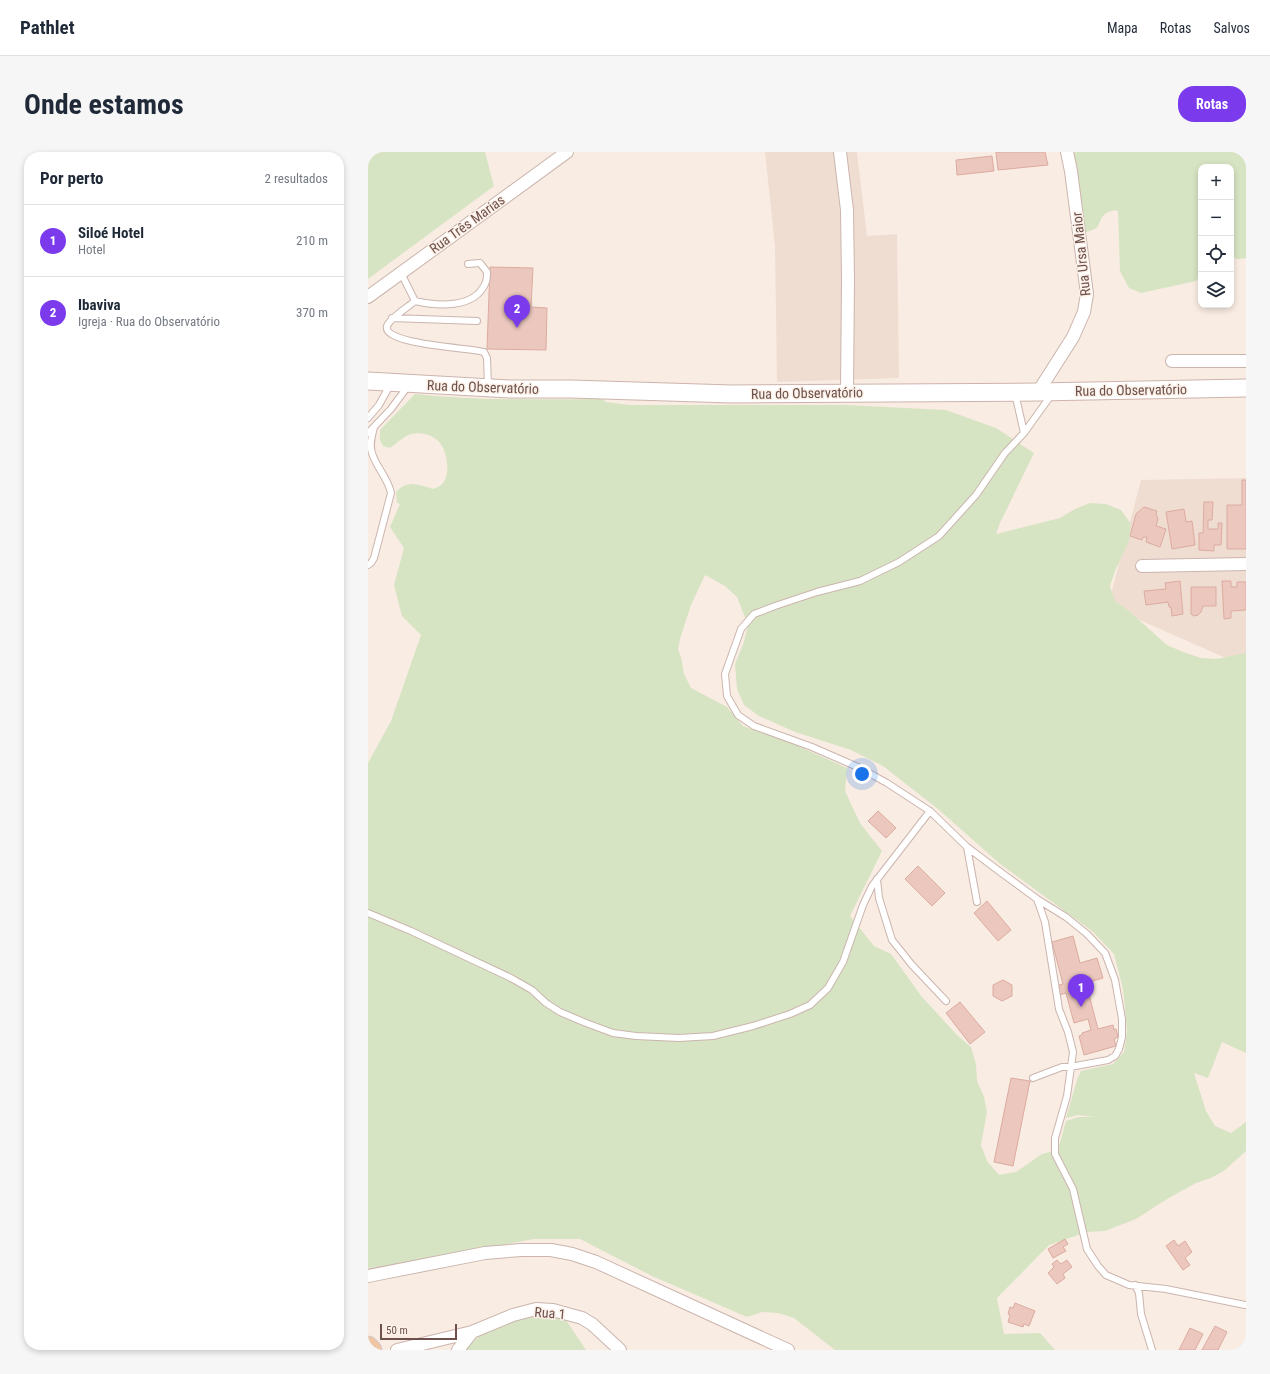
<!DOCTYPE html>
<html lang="pt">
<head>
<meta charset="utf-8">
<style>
	:root { --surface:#fff; --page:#f6f6f7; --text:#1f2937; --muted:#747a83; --line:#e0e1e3; --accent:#7c3aed }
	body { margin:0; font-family:"Roboto Condensed",sans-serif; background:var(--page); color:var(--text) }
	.controls { position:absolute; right:12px; top:12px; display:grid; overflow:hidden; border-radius:8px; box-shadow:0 2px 6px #0003 }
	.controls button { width:36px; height:36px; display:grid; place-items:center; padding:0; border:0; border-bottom:1px solid var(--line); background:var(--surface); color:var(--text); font:20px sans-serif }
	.scale { position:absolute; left:12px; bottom:10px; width:77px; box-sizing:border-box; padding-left:4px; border:2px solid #6e514c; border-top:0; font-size:11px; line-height:14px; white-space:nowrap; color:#6e514c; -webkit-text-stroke:3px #fcf1e8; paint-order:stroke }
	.you { position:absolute; left:494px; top:622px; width:14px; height:14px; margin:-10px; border:3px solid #fff; border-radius:50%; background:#1a73e8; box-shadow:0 0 0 6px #1a73e833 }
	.badge { display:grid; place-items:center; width:26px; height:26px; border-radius:50%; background:var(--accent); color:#fff; font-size:13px; font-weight:700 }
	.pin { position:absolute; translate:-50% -33px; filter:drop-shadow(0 1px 2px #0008) }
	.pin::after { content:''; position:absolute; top:21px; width:14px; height:12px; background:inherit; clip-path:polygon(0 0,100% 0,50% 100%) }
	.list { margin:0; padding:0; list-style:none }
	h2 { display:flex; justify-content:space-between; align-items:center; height:52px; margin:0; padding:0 16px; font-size:17px }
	h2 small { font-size:13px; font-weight:400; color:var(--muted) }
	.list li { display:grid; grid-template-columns:26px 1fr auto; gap:12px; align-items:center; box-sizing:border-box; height:72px; padding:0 16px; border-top:1px solid var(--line) }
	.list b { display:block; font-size:15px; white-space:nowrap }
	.list p { margin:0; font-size:13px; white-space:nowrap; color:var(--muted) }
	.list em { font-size:13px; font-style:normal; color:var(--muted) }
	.icon { flex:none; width:22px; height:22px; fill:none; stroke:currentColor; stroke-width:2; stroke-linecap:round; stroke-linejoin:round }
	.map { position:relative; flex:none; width:878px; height:1198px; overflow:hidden; border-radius:16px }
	header { display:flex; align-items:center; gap:24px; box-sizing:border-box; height:56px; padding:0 20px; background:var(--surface); border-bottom:1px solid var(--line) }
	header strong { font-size:19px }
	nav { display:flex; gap:22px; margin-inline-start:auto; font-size:14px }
	.intro { display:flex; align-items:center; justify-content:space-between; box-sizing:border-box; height:96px; padding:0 24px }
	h1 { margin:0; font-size:28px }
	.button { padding:10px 18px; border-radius:16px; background:var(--accent); color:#fff; font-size:14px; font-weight:700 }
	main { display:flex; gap:24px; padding:0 24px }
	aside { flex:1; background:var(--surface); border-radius:16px; box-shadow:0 2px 6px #0003 }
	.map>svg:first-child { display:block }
	.residential { fill:#f0ddd2 }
	.green { fill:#d7e4c3; fill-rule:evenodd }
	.building { fill:#ebc7be; stroke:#dcaba0 }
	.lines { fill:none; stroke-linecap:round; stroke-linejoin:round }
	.lane-casing { stroke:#cbb5ae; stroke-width:8 }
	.street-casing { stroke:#cbb5ae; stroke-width:14 }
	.secondary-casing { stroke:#cdb4ac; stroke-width:19 }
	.primary-casing { stroke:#d4cbc9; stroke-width:21 }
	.lane { stroke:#fff; stroke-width:6 }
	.street { stroke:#fff; stroke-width:12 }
	.secondary { stroke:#fff; stroke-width:17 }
	.primary { stroke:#f1c4a2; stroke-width:19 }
	.labels { text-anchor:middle; stroke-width:3; stroke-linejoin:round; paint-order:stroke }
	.street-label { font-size:14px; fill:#6e514c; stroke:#fcf1e8 }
</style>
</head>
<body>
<header>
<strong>Pathlet</strong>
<nav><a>Mapa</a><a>Rotas</a><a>Salvos</a></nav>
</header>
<div class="intro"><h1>Onde estamos</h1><a class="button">Rotas</a></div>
<main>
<aside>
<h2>Por perto<small>2 resultados</small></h2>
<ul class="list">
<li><span class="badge">1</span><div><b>Siloé Hotel</b><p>Hotel</p></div><em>210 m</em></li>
<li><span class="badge">2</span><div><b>Ibaviva</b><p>Igreja · Rua do Observatório</p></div><em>370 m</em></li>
</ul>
</aside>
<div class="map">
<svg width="878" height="1198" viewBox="0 0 878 1198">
	<rect width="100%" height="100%" fill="#f9ece3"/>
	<!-- residential -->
	<path class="residential" d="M397,0H489L499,84L529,82L531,226L409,230L407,95Z
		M878,326V515L740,454L773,328Z"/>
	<!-- green -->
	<path class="green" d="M0,0H117L126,34L0,127Z
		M708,0H878V106L870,107L863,105V15H833V121L828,129L773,141L761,136L752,119L750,59L747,58C744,59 739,60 737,62C728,70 736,76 718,80L713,77L703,2Z
		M47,242C109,249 172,247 234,247L238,250L262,253H477L578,258L628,276L666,301L632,371L628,382L692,366L707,357L722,351L738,352L753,358L763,372L761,389L747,419L742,434L747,449L761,459L799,493L815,500L833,506L848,507L878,501V901L854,890L840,926L826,921L838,959L847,974L863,981L878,970V999L857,1018L843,1026L828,1031L799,1047L768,1067L737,1079L719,1080L681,1093L629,1146L636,1182L672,1181L687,1198H467L426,1166L410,1161L394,1160L379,1165L284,1124L212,1087H166L27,1113L0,1116V611L23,569L53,483L34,464L26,433L36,396L22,375L32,352L29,351L28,340C40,327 51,333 65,337C68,336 73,334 75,331C83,322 79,295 69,288C62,282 52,280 43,282C36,284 28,292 22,296L15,294L12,288V278ZM337,423L357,434L369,445L380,473L376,490L367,512L369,537L376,553L391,564L427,580L483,598L515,614L570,657L631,711L724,779L746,802L755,837L759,878L756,900L745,912L713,919L709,928L698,966L710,963L726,965H710L698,969L690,998L674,1002L648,1020L631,1023L619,1009L613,993L619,960L616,945L609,929L608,912L603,895L590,884L554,845L523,802L506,794L482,764L514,699L492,671L477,639L479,616L426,592L375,574L359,555L323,536L316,522L313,505L310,498L312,487L323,453Z
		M174,1156L194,1162L218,1198H96L102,1191L137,1166Z"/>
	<!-- building -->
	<path class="building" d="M628,0H677L680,13L630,18Z
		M624,4L626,19L589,23L588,8Z
		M122,115L165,116L163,155L179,156L178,198L119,197Z
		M874,328H878V397H859V353H874Z
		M836,350H845L844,368H840V377H850V371H854L853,393H846V399L831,398V381H835Z
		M776,355L789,359L788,362L790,367L788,374L798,377L792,395L778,390L779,385H775L774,388L762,384L768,362Z
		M816,357L818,370L824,369L827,393L804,397L798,360Z
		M812,429L815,462L804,464L803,455H801L800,450L778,453L776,439L798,437L797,431Z
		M854,429H863V435H869V430H878V458L863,459V466L856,467Z
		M823,435H848V454H835L833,460L830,463L826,464L823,462Z
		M510,659L528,676L518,686L500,669Z
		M550,714L577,741L564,754L537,727Z
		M619,749L643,778L630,789L606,761Z
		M705,784L712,811L729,806L735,826L718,831L730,877L745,873L746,878L748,877L750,885L746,887L748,894L716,903L711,884L714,883V881L723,878L720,867L706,871L698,841L691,843L688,834L695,832L684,790Z
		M635,828L644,833V844L634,849L625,844V833Z
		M592,850L617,880L602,892L578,861Z
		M643,926L662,929L645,1014L626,1010Z
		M697,1087L700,1092L695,1095L698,1099L685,1106L680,1097Z
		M806,1088L810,1094L817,1089L824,1100L817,1106L822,1113L815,1118L798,1094Z
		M689,1108L693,1112L699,1108L704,1115L695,1122L697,1126L689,1132L680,1121L686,1115L684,1112Z
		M647,1151L667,1159L661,1174L656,1172L655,1175L640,1170L642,1163L640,1162L642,1155L645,1156Z
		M847,1174L859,1180L850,1198H834Z
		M822,1176L835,1182L827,1198H811Z"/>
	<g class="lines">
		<!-- lane casing -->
		<g class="lane-casing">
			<path id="lane" d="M33,121L47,149C40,155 22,166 19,174C14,193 105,196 116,200L119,206L120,234
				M47,149C69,154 106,157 117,132C119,129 119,124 119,120L112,111L100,112
				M24,166L109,169
				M647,241L656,281
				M0,266L11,253L22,233
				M0,281L23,257L40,234
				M0,413L3,411L6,406L23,341C20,326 8,315 4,301C1,292 4,284 6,275
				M599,695L609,750
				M509,727L511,746L524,788L544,813L578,849
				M669,747L677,770L691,857L700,880L705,900L699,944L687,986V1002L705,1037L719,1097L730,1114L738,1123L761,1133L798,1137L877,1153
				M0,761L43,779L143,826L164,838L178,851L192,860L218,871L245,881L268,884L311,886L345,884L385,874L422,862L442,853L460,836L475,810L495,753L504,734L562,659
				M665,926L694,915H702L740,908L747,904L751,897L754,885V867L747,828L737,801L719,782L698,765L669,747L635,722L599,695L562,659L519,631L492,616L444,595L386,574L370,563L359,544L357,522L373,477L386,462L407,454L449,440L492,429L531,410L571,384L608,343L637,301L656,281L684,242
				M767,1133L771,1141L773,1162L784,1198"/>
		</g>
		<!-- street casing -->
		<g class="street-casing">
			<path id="street" d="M472,0L479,58L480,127L479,241
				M0,145L199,0
				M804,209H878
				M670,240L705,185L716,160L719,142L703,19L699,0
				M774,414L878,412
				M0,1124L117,1101L153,1098H183L204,1102L228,1110L420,1198
				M29,1198L104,1180L145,1163L168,1157L185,1158L214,1166L224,1172L252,1198
				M90,1198L104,1180"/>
		</g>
		<!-- secondary casing -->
		<g class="secondary-casing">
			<path id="secondary" d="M0,229L142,237H203L364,242L670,240L878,236"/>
		</g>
		<!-- primary casing -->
		<g class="primary-casing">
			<path id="primary" d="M0,1194L4,1198"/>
		</g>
		<!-- lane -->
		<use href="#lane" class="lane"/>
		<!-- street -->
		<use href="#street" class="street"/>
		<!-- secondary -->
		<use href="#secondary" class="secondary"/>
		<!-- primary -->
		<use href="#primary" class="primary"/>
	</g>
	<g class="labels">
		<!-- street labels -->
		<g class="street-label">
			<text transform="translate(99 72) rotate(-36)" y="5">Rua Três Marias</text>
			<text transform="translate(713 102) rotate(-96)" y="5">Rua Ursa Maior</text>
			<text transform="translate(115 235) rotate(2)" y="5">Rua do Observatório</text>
			<text transform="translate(763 238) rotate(-1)" y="5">Rua do Observatório</text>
			<text transform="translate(439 241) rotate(-1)" y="5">Rua do Observatório</text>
			<text transform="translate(182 1161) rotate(5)" y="5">Rua 1</text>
		</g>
	</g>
</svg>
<div class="controls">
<button>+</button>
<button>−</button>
<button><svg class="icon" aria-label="locate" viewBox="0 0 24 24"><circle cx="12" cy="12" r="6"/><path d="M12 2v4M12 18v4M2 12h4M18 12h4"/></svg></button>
<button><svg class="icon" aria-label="layers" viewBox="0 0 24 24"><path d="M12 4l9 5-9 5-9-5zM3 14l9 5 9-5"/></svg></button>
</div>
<div class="scale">50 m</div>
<div class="you"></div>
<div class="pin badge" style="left:713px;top:855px">1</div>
<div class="pin badge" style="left:149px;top:176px">2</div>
</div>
</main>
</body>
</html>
